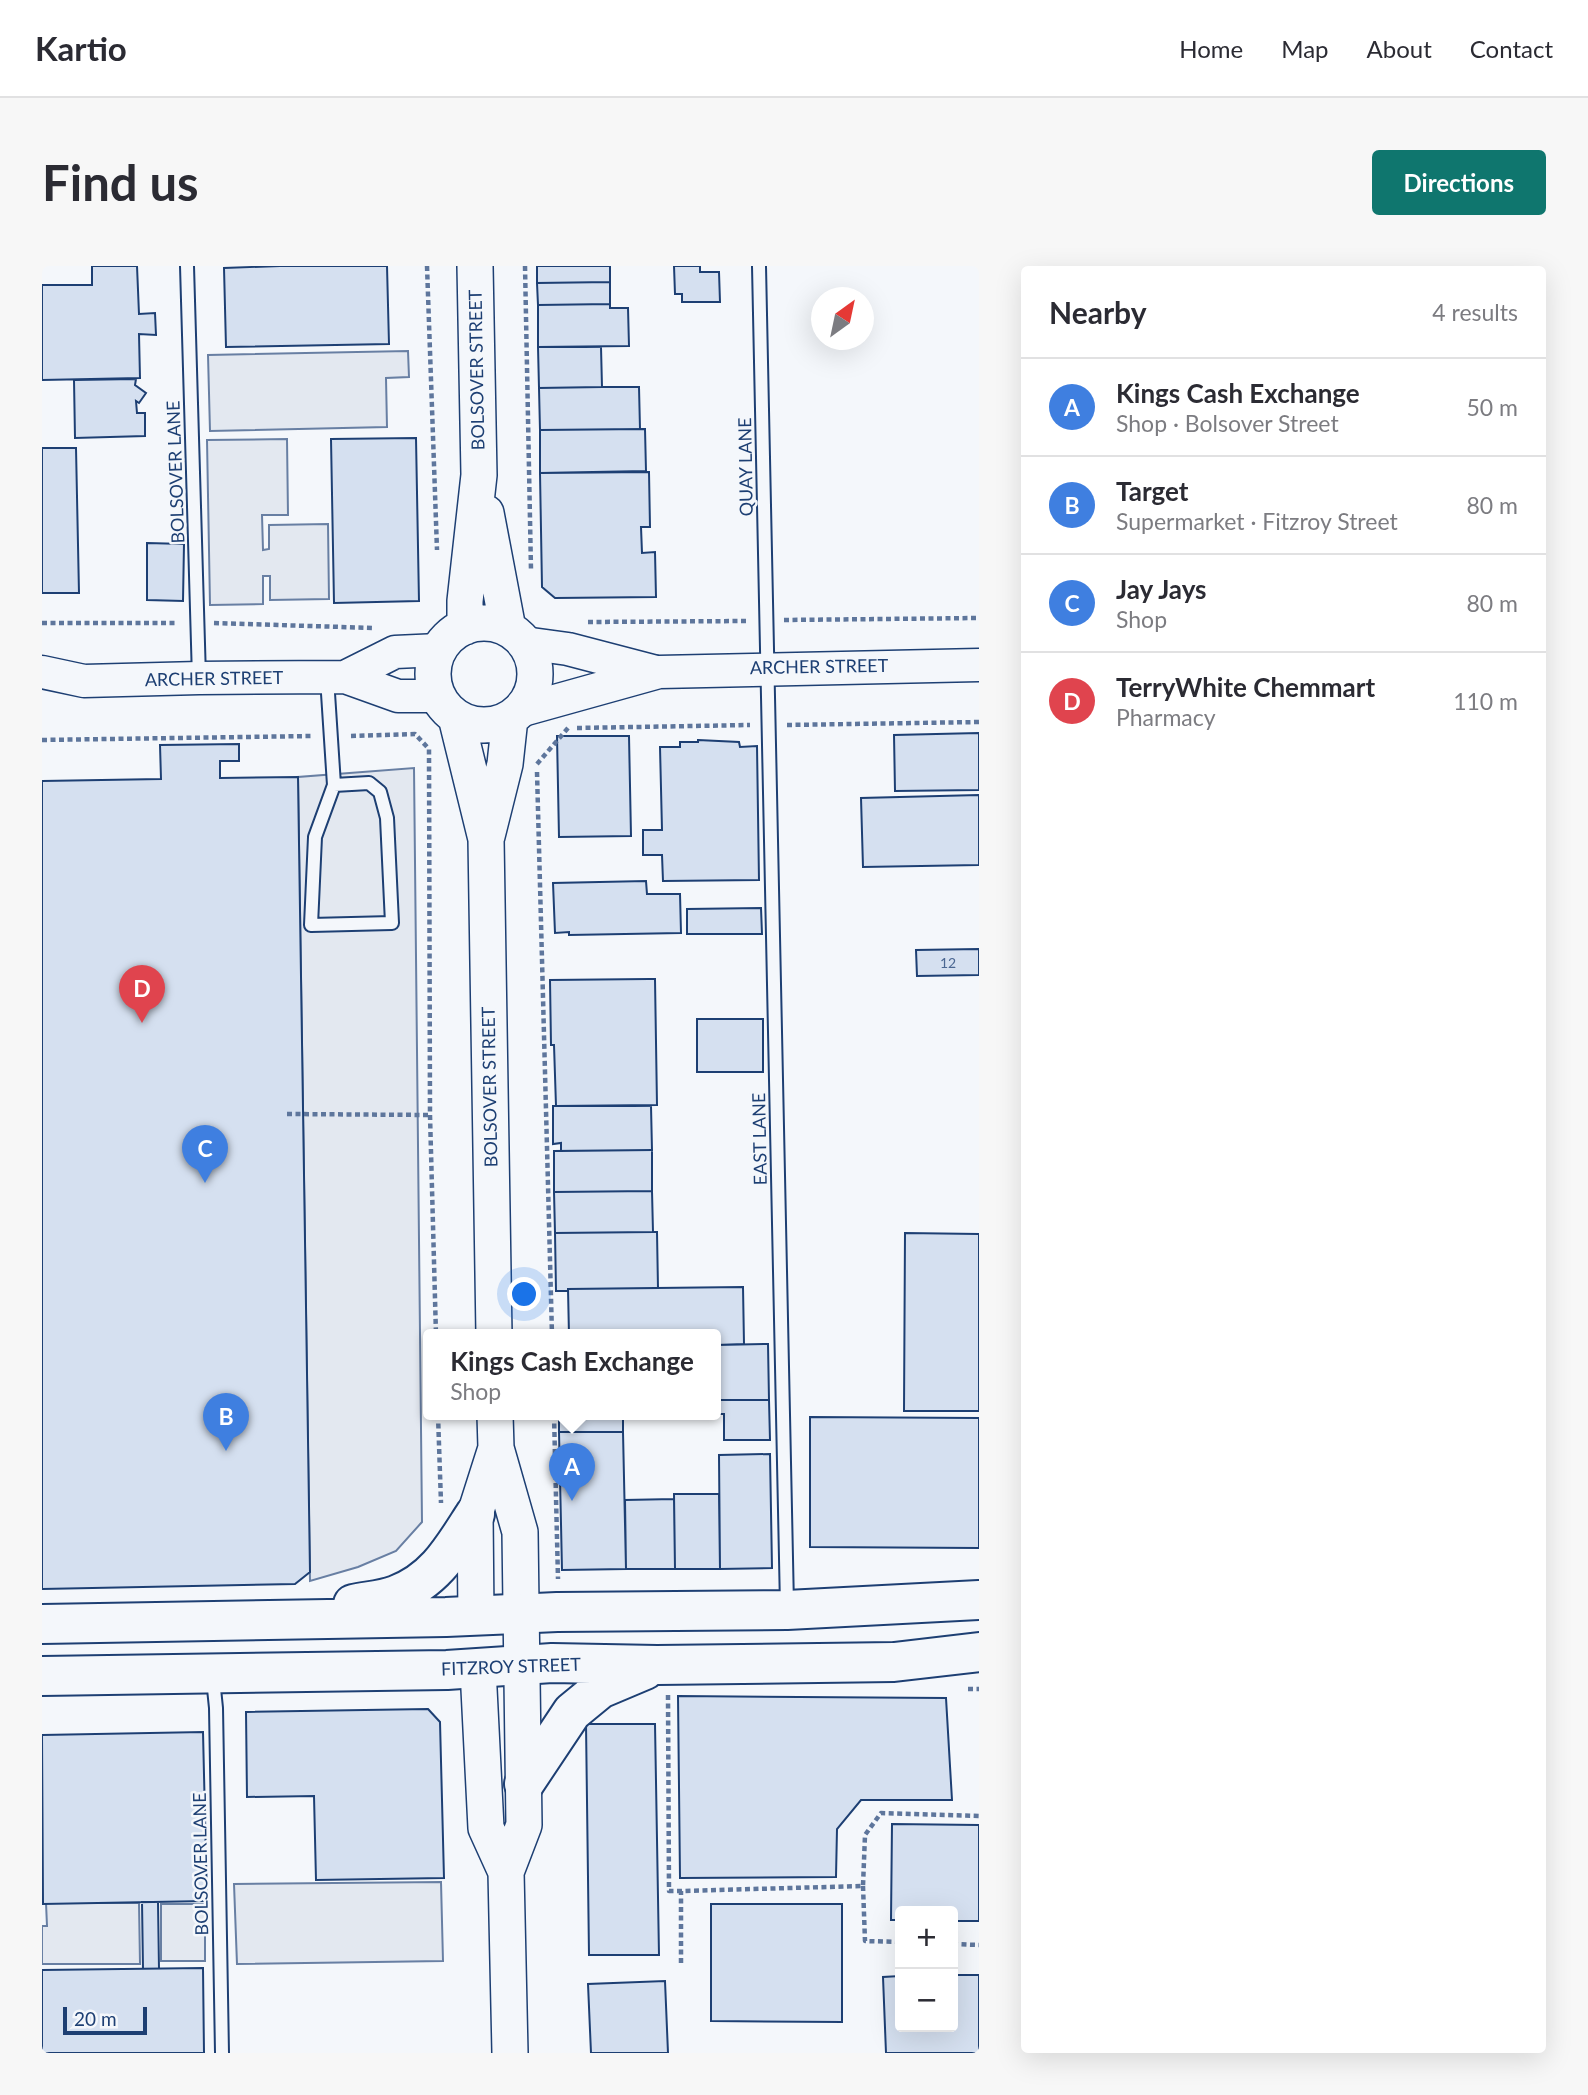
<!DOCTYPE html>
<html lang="en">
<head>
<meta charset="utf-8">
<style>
	:root { --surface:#fff; --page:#f7f7f7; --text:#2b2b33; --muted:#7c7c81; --line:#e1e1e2; --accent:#0f766e }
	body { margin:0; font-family:Lato,sans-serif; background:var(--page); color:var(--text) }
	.controls { position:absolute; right:21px; bottom:21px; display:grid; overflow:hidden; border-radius:7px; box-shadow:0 7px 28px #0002 }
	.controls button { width:63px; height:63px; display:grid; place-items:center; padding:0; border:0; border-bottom:2px solid var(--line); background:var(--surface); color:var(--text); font:35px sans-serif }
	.compass { position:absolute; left:769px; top:21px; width:63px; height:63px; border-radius:50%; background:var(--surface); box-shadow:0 7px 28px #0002; rotate:33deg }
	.scale { position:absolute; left:21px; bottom:18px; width:84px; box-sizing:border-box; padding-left:7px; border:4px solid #1d3f73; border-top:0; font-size:19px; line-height:24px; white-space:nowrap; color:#1d3f73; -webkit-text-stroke:5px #f4f7fb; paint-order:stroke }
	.you { position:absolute; left:483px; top:1029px; width:24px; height:24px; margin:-18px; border:5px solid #fff; border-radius:50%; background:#1a73e8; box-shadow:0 0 0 10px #1a73e833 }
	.badge { display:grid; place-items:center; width:46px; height:46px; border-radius:50%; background:var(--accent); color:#fff; font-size:23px; font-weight:700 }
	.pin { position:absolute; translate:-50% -58px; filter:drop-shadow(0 2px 4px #0008) }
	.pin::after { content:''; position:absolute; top:37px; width:24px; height:21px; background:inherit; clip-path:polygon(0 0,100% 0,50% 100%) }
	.popup { position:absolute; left:381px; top:1063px; width:298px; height:91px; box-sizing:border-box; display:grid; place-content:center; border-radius:7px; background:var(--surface); filter:drop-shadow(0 2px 5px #0005); font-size:23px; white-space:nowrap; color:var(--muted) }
	.popup b { font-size:26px; color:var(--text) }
	.popup::after { content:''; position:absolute; left:50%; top:100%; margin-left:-14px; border:14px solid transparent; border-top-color:var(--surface) }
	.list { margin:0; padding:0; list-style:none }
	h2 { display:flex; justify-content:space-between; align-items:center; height:91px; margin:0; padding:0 28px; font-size:30px }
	h2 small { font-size:23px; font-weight:400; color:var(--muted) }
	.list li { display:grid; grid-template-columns:46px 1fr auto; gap:21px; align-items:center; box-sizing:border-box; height:98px; padding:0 28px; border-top:2px solid var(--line) }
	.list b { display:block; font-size:26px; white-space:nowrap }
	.list p { margin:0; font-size:23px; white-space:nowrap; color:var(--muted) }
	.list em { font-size:23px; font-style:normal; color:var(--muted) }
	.map { position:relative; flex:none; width:937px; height:1787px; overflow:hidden; border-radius:7px }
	header { display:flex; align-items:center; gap:42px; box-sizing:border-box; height:98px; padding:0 35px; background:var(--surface); border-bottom:2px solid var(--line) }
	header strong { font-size:33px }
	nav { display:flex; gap:38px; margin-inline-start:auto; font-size:24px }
	.intro { display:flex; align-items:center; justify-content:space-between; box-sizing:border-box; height:168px; padding:0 42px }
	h1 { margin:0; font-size:49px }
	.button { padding:18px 32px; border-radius:7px; background:var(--accent); color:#fff; font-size:24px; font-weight:700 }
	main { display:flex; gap:42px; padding:0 42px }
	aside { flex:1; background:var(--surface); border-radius:7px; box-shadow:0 7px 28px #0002 }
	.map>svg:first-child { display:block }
	.parking { fill:#e3e8f0; stroke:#687fa3; stroke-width:2 }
	.building { fill:#d5e0f0; stroke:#1d3f73; stroke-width:2 }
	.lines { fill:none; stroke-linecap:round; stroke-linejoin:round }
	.service-casing { stroke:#1d3f73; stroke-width:16 }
	.tertiary-casing { stroke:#1d3f73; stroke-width:35 }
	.secondary-casing { stroke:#1d3f73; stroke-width:38 }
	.primary-casing { stroke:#1d3f73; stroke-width:42 }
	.path { stroke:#5e769c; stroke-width:4.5; stroke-dasharray:5 3.5; stroke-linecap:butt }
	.service { stroke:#f4f7fb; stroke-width:12 }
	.tertiary { stroke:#f4f7fb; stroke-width:32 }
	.secondary { stroke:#f4f7fb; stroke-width:35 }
	.primary { stroke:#f4f7fb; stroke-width:38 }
	.labels { text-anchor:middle; stroke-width:5; stroke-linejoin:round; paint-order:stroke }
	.number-label { font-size:14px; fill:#4b6792 }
	.street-label { font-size:18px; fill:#1d3f73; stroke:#f4f7fb }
</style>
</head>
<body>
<header>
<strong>Kartio</strong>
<nav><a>Home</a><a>Map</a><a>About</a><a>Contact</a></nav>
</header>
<div class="intro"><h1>Find us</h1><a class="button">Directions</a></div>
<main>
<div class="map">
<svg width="937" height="1787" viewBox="0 0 937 1787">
	<rect width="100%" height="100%" fill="#f4f7fb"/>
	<!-- parking -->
	<path class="parking" d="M366,85L367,111L344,112L345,161L168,165L166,89Z
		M245,173L246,249H220L221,284L227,283V259L286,258L287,333L228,334V310H221V338L168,339L165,174Z
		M372,502L380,1256L354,1285L316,1301L268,1315L256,511Z
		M399,1616L401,1695L195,1698L192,1618Z
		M4,1637H97L98,1698H0V1660H5Z
		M119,1638H163V1695H119Z"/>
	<!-- building -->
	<path class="building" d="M50,0H95L97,48L113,47L114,69L97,68L98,112L0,114V19H50Z
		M238,0H345L347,78L184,81L182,2Z
		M495,0H568V16L495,17Z
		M632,0H658V6H677L678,36H640V28H633Z
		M568,16V38L496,39L495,17Z
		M568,38V42H586L587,80L496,81V39Z
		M496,81H559L560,121L497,122Z
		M94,113L93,119L104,127L97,137L94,135L95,147H103V170L33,172L32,114Z
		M560,121H597L598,163L498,164L497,122Z
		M603,163L604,205L498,207V164Z
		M374,172L377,335L292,337L289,173Z
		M0,182H34L37,327H0Z
		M607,206L608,261H599L600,287L613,286L614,331L513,332L500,321L498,207Z
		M105,277L142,278L141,335L105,334Z
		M937,467V524L853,525L852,469Z
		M515,470H587L589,570L517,571Z
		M656,474L697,476L698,481L715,480L717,614L621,615L620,589H601V564H620L618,481H638V476H656Z
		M197,478V495H178V512L256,511L268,1306L253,1318L0,1323V515L119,513L118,479Z
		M937,529V599L821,601L819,532Z
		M604,615L605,628H638L639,667L527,669V666L513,667L511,617Z
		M719,642L720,668H645V643Z
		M937,683V709L875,710L874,684Z
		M607,713H613L615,839L514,840L512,779H509L508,714Z
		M655,753H721V806H655Z
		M511,840H609L610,884L519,885V877L511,878Z
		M610,884V925L512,926V885Z
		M610,925L611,966L513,967L512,926Z
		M611,966H615L616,1022L526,1023V1025H514L513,967Z
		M863,967L937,968V1145H862Z
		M701,1021L702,1078L674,1079V1069H527L526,1023Z
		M726,1078L727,1134H674V1079Z
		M674,1134H727L728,1174H682V1148H674Z
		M517,1149H581V1166H517Z
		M768,1151L937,1152V1282L768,1281Z
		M517,1166H581L584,1303L520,1304Z
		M728,1188L730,1302L678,1303L677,1189Z
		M632,1228H677L678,1303H633Z
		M632,1233L633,1303H584L583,1234Z
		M636,1430L904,1432L910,1534H819L795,1563L794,1611L638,1612Z
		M386,1443L398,1456L402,1612L274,1614L272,1530L205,1531L204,1446Z
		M544,1458H613L617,1689H547Z
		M161,1466L165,1635L1,1638L0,1469Z
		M850,1558L937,1559V1655H911V1645H858V1654H849Z
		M100,1636H116L117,1703H101Z
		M669,1638H800V1756L669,1755Z
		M161,1702L162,1787H0V1704Z
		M911,1709H937V1787H844L841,1711L858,1710V1761H911Z
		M623,1715L626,1787H549L546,1718Z"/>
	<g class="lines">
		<!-- service casing -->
		<g class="service-casing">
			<path id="service" d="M145,0L157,412
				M717,0L745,1340
				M285,412L292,519L273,571L269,659L350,657L345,552L338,526L327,517L292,519
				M171,1413L174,1442L180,1787"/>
		</g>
		<!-- tertiary casing -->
		<g class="tertiary-casing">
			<path id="tertiary" d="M482,377L526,383L614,406
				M0,406L42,415L157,412L303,411L356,430H395
				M303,411L353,386L397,384
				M477,445L617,406L937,399"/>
		</g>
		<!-- secondary casing -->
		<g class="secondary-casing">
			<path id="secondary" d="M444,247L466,363
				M391 408a51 51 0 1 1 102 0a51 51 0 1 1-102 0Z
				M423,361V335L437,209L433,0
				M414,451L444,573L452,1069
				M445,570L463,498L468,452
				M453,1149L454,1182L478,1266L482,1559L464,1606L468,1787
				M434,1350L433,1248L454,1182
				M436,1403L444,1562L464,1606"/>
		</g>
		<!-- primary casing -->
		<g class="primary-casing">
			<path id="primary" d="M311,1338C325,1335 341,1334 354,1329C394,1314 411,1282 433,1248
				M0,1358L404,1351L515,1346L745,1344L937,1334
				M0,1410L405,1404L510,1397L615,1399L852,1396L937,1386
				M482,1518L530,1446L558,1423L603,1404"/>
		</g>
		<!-- path -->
		<path class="path" d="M385,0L395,284
			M483,0L489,304
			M742,354L937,352
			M546,356L705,355
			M0,357H136
			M172,357L332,362
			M745,459L937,456
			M535,462L708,459
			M309,470L373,468L387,483L388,849L394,1069
			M0,474L269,470
			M495,498L526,462
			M495,506L510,1069
			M245,848L388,849
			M396,1149L399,1237
			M512,1149L516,1313
			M926,1423H937
			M626,1429L627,1625H639
			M821,1620L823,1675L858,1676
			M911,1678L937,1679
			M639,1697V1625L821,1620L823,1569L839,1547L937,1550"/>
		<!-- service -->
		<use href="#service" class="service"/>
		<!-- tertiary -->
		<use href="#tertiary" class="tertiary"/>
		<!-- secondary -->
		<use href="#secondary" class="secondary"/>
		<!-- primary -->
		<use href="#primary" class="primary"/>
	</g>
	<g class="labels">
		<!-- number labels -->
		<g class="number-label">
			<text x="906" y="702">12</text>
		</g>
		<!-- street labels -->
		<g class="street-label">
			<text transform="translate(435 104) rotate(-91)" y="6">BOLSOVER STREET</text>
			<text transform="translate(704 201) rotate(-91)" y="6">QUAY LANE</text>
			<text transform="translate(134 206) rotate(-92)" y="6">BOLSOVER LANE</text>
			<text transform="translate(777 401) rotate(-1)" y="6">ARCHER STREET</text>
			<text transform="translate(172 413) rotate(-1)" y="6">ARCHER STREET</text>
			<text transform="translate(448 821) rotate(-91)" y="6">BOLSOVER STREET</text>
			<text transform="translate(718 873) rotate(-91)" y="6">EAST LANE</text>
			<text transform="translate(469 1401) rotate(-2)" y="6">FITZROY STREET</text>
			<text transform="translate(159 1598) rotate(-91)" y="6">BOLSOVER LANE</text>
		</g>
	</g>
</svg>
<div class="controls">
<button>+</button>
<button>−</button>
</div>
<svg class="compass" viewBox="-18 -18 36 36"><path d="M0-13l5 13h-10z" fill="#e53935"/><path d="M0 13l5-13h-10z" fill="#7c7c81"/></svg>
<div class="scale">20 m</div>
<div class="you"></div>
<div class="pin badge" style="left:530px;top:1235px;background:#3f7fe0">A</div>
<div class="popup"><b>Kings Cash Exchange</b>Shop</div>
<div class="pin badge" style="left:184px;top:1185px;background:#3f7fe0">B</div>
<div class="pin badge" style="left:163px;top:917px;background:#3f7fe0">C</div>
<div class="pin badge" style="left:100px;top:757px;background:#e0444e">D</div>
</div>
<aside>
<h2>Nearby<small>4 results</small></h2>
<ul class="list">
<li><span class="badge" style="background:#3f7fe0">A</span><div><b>Kings Cash Exchange</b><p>Shop · Bolsover Street</p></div><em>50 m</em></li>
<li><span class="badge" style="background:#3f7fe0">B</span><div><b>Target</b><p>Supermarket · Fitzroy Street</p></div><em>80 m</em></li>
<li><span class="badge" style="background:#3f7fe0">C</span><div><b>Jay Jays</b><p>Shop</p></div><em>80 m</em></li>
<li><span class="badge" style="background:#e0444e">D</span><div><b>TerryWhite Chemmart</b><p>Pharmacy</p></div><em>110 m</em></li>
</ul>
</aside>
</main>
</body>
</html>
